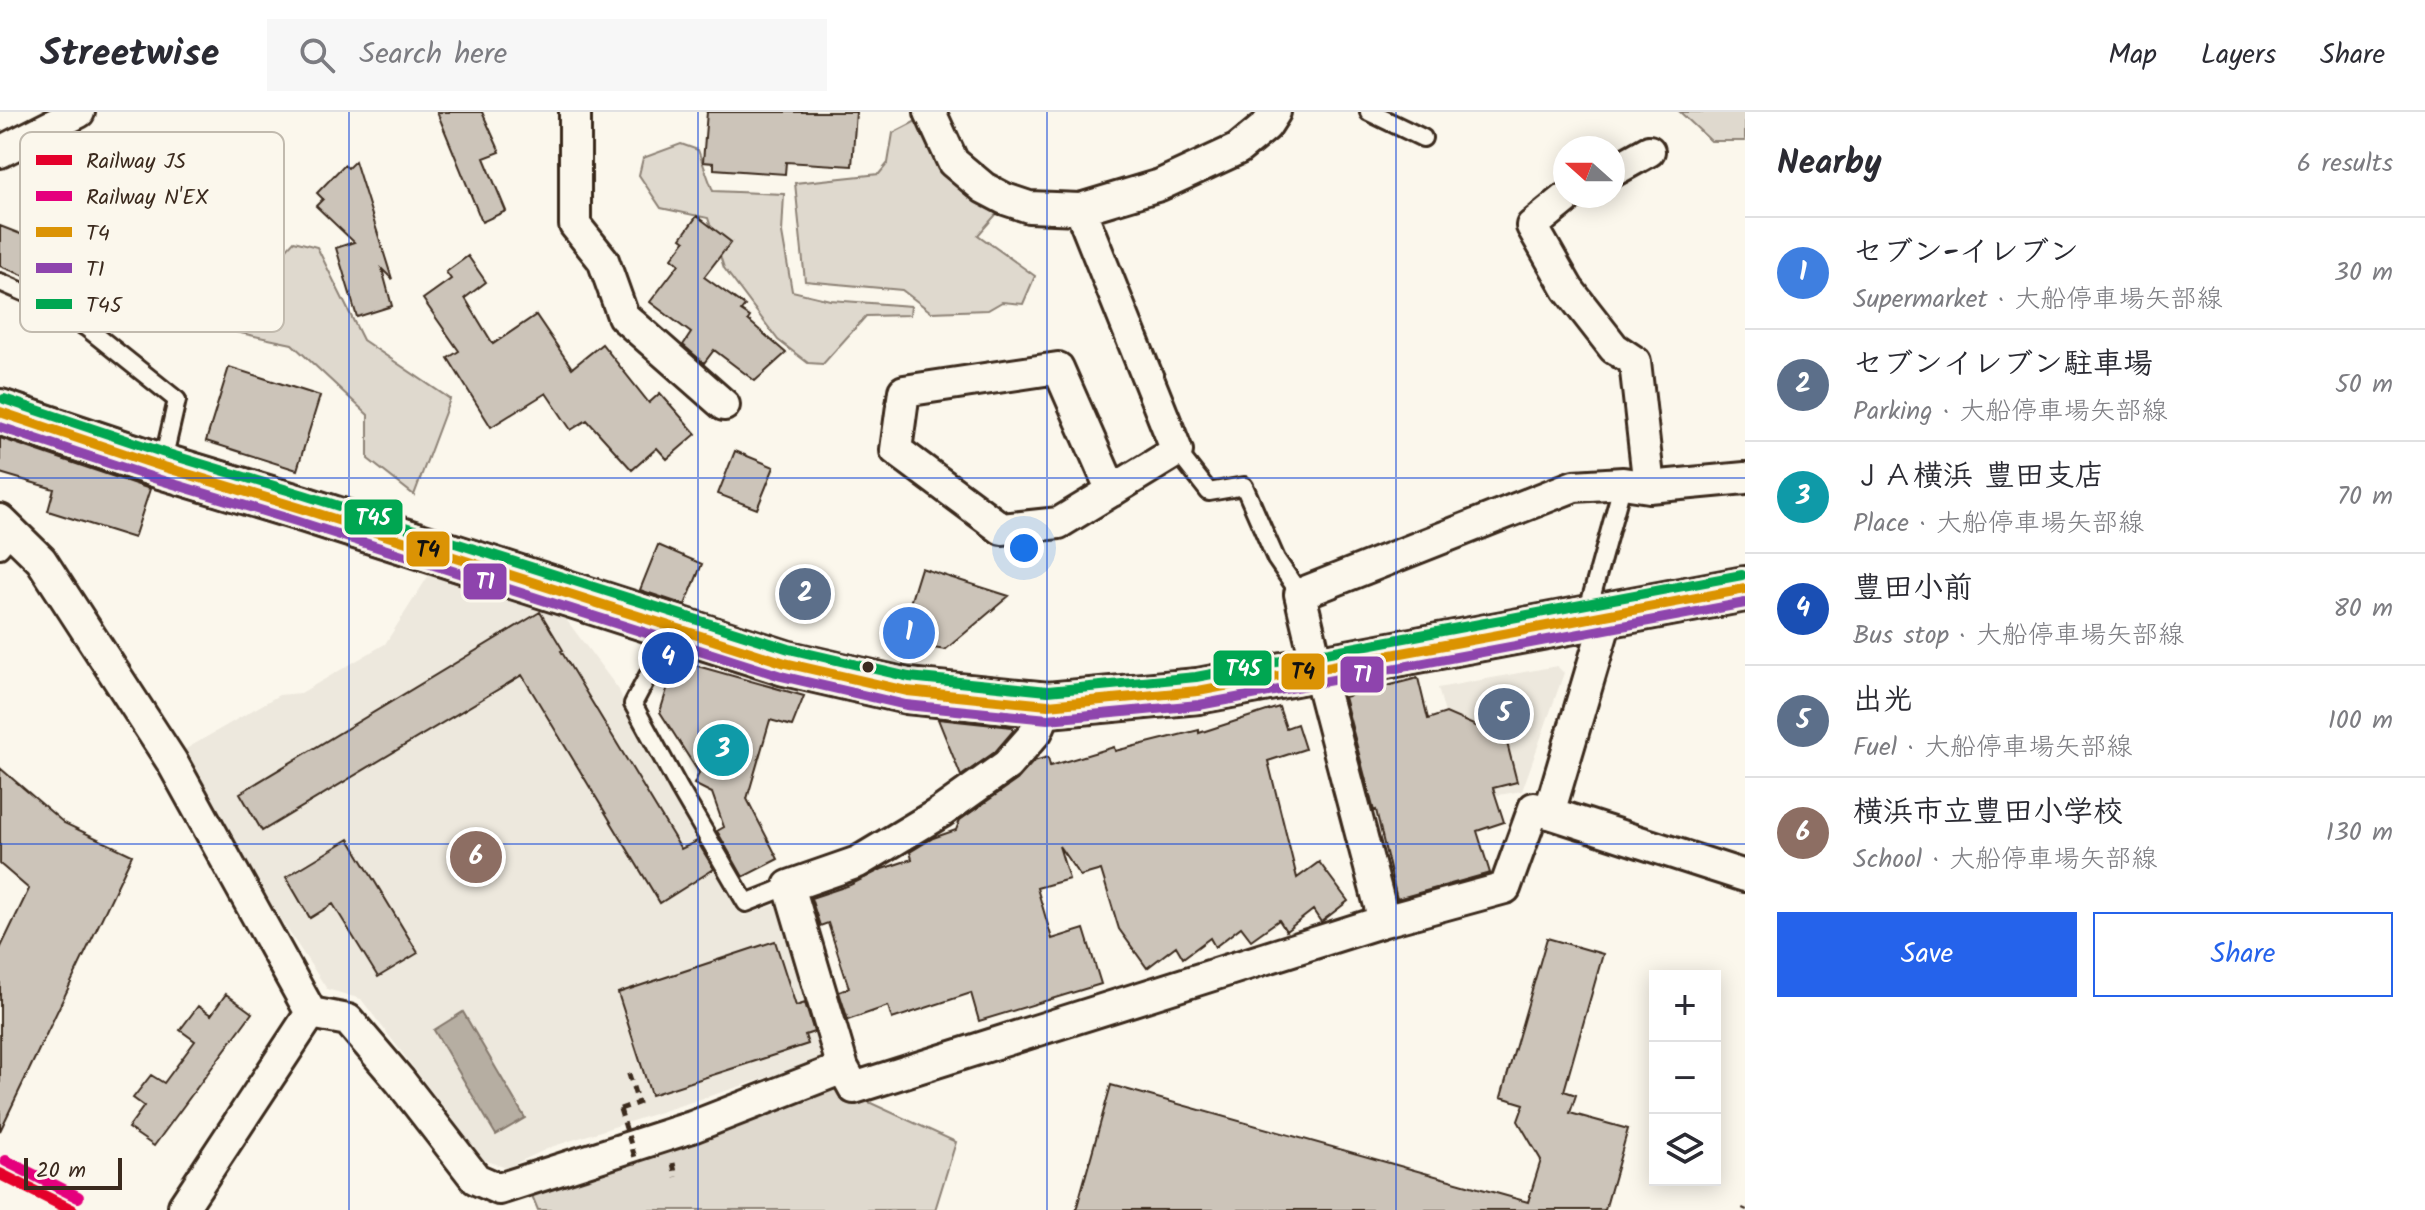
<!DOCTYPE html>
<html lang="en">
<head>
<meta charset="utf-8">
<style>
	:root { --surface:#fff; --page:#f7f7f7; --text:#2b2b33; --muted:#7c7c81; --line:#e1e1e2; --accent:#2563eb }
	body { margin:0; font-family:Kalam,"Klee One",sans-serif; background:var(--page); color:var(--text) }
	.controls { position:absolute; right:24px; bottom:24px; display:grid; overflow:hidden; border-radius:0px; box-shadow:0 4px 20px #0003 }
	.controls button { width:72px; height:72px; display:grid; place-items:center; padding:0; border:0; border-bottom:2px solid var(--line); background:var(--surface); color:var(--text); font:40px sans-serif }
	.compass { position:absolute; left:1553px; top:24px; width:72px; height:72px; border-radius:50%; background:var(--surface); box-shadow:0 4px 20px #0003; rotate:291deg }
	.scale { position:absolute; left:24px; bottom:20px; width:98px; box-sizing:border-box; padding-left:8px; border:4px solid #3b2a1e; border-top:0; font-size:22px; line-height:28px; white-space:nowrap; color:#3b2a1e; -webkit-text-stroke:6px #fbf7ec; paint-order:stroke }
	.you { position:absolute; left:1024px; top:436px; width:28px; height:28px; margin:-20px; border:6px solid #fff; border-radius:50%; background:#1a73e8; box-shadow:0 0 0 12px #1a73e833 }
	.badge { display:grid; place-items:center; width:52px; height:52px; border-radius:50%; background:var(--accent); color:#fff; font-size:26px; font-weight:700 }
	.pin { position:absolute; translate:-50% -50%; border:4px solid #fff; box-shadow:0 2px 8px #0006 }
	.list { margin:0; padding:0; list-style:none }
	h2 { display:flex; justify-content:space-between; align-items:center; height:104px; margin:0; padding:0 32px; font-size:34px }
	h2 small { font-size:26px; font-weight:400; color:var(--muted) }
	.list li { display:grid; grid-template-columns:52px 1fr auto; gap:24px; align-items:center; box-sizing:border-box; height:112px; padding:0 32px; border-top:2px solid var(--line) }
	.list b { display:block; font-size:30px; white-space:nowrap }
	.list p { margin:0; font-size:26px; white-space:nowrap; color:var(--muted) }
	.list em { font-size:26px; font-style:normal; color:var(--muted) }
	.actions { display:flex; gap:16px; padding:24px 32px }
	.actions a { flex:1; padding:18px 0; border:2px solid var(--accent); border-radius:0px; text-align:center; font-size:28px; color:var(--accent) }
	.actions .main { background:var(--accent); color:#fff }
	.icon { flex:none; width:44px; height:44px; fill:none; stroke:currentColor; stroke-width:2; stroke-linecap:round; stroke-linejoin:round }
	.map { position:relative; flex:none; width:1745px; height:1098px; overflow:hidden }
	header { display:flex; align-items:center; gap:48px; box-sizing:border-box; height:112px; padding:0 40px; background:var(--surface); border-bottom:2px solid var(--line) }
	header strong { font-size:38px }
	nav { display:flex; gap:44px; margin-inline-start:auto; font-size:28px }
	.search { width:560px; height:72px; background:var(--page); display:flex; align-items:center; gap:20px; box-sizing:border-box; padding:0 28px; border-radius:0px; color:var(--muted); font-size:30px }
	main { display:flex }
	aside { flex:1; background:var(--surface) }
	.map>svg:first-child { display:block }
	.built { fill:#ede8dd }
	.green { fill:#dfd9ce; stroke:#8d8276; stroke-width:2 }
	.water { fill:#b6aea2; stroke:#85796d; stroke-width:2 }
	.building { fill:#ccc4b9; stroke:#3b2a1e; stroke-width:2 }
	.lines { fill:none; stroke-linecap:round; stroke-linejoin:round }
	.service-casing { stroke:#3b2a1e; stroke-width:22 }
	.minor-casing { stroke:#3b2a1e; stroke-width:36 }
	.secondary-casing { stroke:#3b2a1e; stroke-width:50 }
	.path { stroke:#3b2a1e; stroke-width:5; stroke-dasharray:8 6; stroke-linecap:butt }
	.service { stroke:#fbf7ec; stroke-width:16 }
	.minor { stroke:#fbf7ec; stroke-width:30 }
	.secondary { stroke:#fbf7ec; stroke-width:44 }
	.path-bridge { stroke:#3b2a1e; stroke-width:5; stroke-dasharray:8 6; stroke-linecap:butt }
	.bus-1-casing { stroke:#fbf7ec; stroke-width:16 }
	.bus-2-casing { stroke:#fbf7ec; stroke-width:16 }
	.bus-3-casing { stroke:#fbf7ec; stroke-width:16 }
	.bus-1 { stroke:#db9304; stroke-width:10 }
	.bus-2 { stroke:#8e44ad; stroke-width:10 }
	.bus-3 { stroke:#00a651; stroke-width:10 }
	.rail-1-casing { stroke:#fbf7ec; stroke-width:18 }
	.rail-2-casing { stroke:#fbf7ec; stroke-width:18 }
	.rail-1 { stroke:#e4002b; stroke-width:12 }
	.rail-2 { stroke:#e5007d; stroke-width:12 }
	.grid { fill:none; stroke:#1d4ed8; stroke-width:2; stroke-opacity:0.55 }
	.bus-dot { fill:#3b2a1e; stroke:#fbf7ec; stroke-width:3 }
	.key { fill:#fbf7ec; stroke:#c1baae; stroke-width:2 }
	.key-label { font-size:22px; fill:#3b2a1e }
	.line-badge { stroke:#fbf7ec; stroke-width:3 }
	.badge-label { font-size:22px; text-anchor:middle; font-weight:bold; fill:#fff }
	.pale-badge-label { font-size:22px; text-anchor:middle; font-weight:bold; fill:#111 }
</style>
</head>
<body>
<header>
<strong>Streetwise</strong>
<div class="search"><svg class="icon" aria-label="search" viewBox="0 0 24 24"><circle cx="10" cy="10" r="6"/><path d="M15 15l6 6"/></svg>Search here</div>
<nav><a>Map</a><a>Layers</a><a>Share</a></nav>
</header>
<main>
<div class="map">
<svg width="1745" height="1098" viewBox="0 0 1745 1098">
	<rect width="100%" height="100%" fill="#fbf7ec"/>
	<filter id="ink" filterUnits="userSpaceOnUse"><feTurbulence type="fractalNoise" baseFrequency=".0125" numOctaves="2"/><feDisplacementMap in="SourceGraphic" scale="16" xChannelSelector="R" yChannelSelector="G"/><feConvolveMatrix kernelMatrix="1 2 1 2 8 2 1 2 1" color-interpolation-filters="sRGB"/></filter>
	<g filter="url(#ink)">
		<!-- built -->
		<path class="built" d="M434,455L559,498L619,578L627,599L690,699L743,804L781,791L825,947L551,1035L506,1056L484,1048L361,887L327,877L202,690L179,641L279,583L301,581L385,532Z
			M1557,554L1564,561L1522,679L1469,688L1438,576Z"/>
		<!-- green -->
		<path class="green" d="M1680,0H1745V29H1711Z
			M920,7L1000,98L978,123L1035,164L1023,192L1002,190L988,198L931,200L902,178L805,169L795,71L879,62L888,51L893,21Z
			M681,32L698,38L713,79L784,82L782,121L792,179L830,188L911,194L910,203L866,204L823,252L808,251L778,228L724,156L708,106L661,96L639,63L643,46Z
			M294,129L317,135L363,228L450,287L414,383L368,347V303L292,232L236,220L226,204Z
			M825,970L956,1030L935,1098H538L528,1074Z"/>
		<!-- water -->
		<path class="water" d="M463,900L525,1006L496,1023L434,918Z"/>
		<!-- building -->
		<path class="building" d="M437,0H482L500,40L484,46L506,99L482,110Z
			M707,0H856L852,54L786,50L785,62L714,57V51L703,50Z
			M355,49L392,167L382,157L392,194L357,205L336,136L354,130L316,94L323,87L317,81L344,53L348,56Z
			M697,104L731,130L704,165L745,194L741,199L750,205L748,208L786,241L755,269L714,238L704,251L683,233L691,221L650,190L679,152L672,146L685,129L681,126Z
			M0,114L85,147L71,182L0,154Z
			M468,144L486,170L465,186L493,232L536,203L572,256L602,232L649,291L660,281L696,322L667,347L657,336L632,358L587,308L571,318L546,281L491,315L448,246L459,239L423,187L451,167L446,160Z
			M229,255L320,284L297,358L206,329Z
			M0,326L150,377L134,426L48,399L54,377L0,361Z
			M735,339L774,355L757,397L718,382Z
			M658,433L702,452L685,493L640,478Z
			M921,456L1009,484L945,538L898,530Z
			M540,500L563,538L561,539L681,737L697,729L714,757L660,791L522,563L262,719L240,681Z
			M676,548L804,584L792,614L770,608L747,687L778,747L743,765L717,719L724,715L712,681L694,672L699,661L660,600Z
			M1418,566L1428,607L1446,601L1506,627L1517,670L1493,676L1504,710L1477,719L1490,761L1397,787L1376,698L1374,699L1344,585Z
			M1279,595L1286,616L1297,612L1305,637L1268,649L1297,766L1319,750L1348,789L1321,810L1313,798L1286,819L1279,808L1251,828L1241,815L1215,835L1210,826L1183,846L1176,834L1147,856L1119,817L1101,758L1080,764L1059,734L1069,767L1037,776L1052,827L1084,817L1101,872L979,909L971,881L892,907L888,894L848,908L839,880L849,876L828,811L820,814L811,786L850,773L882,757L912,747L910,740L933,726L956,718L960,708L1017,668L1034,649L1048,645L1050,654L1114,635L1115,639L1199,618V621Z
			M938,607L1012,615L1013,619L995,640L961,664Z
			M0,656L64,711L132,743L0,1019V837L29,777L0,752Z
			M349,727L418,841L378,865L333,792L310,806L286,765Z
			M1547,826L1603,842L1564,979L1576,983L1570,1001L1628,1017L1605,1098H1076L1111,973L1528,1090L1541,1048L1518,1009L1524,992L1501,985Z
			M775,829L796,894L805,891L814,920L805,923L808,932L651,983L618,881Z
			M226,882L252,901L154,1034L128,1016L144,994L133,986L151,963L164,971L195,929L180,918L198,894L211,903Z"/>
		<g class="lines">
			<!-- service casing -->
			<g class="service-casing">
				<path id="service" d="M1369,0L1423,26
					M0,170L44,189L87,216L177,288L162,353
					M1177,339L1209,380L1244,374L1276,447L1300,482
					M0,437L14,421
					M1587,501L1623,371
					M672,518L633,592L679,676L746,791L789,774"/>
			</g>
			<!-- minor casing -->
			<g class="minor-casing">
				<path id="minor" d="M575,0V113L603,148L623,204L724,293
					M930,0L953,50L984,76L1005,87L1029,95L1080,97L1160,73L1238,37L1266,14L1275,0
					M0,40L79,0
					M1613,59L1649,39
					M1569,84L1532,114L1568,177L1614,236L1635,250L1649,375
					M1080,97L1177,339L1059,411L1002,417L896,338L904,279L1058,256L1112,379
					M0,408L41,448L172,650L311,901L348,908L400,969L476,1067L499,1077L692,1015L843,956
					M1048,593L1037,619L1007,653L941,700L858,750L789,774L843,956L854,976L1384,809L1505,776L1534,696L1745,764
					M1549,701L1608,502
					M1384,809L1318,558L1300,482L1574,374L1623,371L1649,375L1745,366
					M184,1094L311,901"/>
			</g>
			<!-- secondary casing -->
			<g class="secondary-casing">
				<path id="secondary" d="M0,300L161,354L300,396L785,551L907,579L1048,593L1198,579L1745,477"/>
			</g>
			<!-- path -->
			<path class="path" d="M620,997L638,991L628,959
				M673,1051L676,1065
				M1744,1098L1745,1096"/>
			<!-- service -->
			<use href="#service" class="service"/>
			<!-- minor -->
			<use href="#minor" class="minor"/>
			<!-- secondary -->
			<use href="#secondary" class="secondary"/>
			<!-- path-bridge -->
			<path class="path-bridge" d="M620,997L637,1052"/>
			<!-- bus-1 casing -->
			<g class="bus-1-casing">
				<path id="bus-1" d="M0,300L161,354L300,396L785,551L907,579L1048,593L1198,579L1745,477"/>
			</g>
			<!-- bus-2 casing -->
			<g class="bus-2-casing">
				<path id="bus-2" d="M0,315L157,367L296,409L781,564L906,593L1048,607L1199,593L1745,491"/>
			</g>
			<!-- bus-3 casing -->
			<g class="bus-3-casing">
				<path id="bus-3" d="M4,287L165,341L304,383L789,537L909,565L1048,579L1196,565L1742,463"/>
			</g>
			<!-- bus-1 -->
			<use href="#bus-1" class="bus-1"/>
			<!-- bus-2 -->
			<use href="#bus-2" class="bus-2"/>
			<!-- bus-3 -->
			<use href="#bus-3" class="bus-3"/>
			<!-- rail-1 casing -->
			<g class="rail-1-casing">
				<path id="rail-1" d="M0,1062L72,1098"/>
			</g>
			<!-- rail-2 casing -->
			<g class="rail-2-casing">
				<path id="rail-2" d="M6,1049L78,1085"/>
			</g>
			<!-- rail-1 -->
			<use href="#rail-1" class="rail-1"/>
			<!-- rail-2 -->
			<use href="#rail-2" class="rail-2"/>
		</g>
	</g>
	<!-- grid -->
	<path class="grid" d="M349,0V1098M698,0V1098M1047,0V1098M1396,0V1098M0,366H1745M0,732H1745"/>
	<!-- markers -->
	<circle class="bus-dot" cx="868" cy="555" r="7"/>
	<!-- legend -->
	<rect x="20" y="20" width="264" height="200" rx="12" class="key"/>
	<rect x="36" y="43" width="36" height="10" fill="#e4002b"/>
	<rect x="36" y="79" width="36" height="10" fill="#e5007d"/>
	<rect x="36" y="115" width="36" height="10" fill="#db9304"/>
	<rect x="36" y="151" width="36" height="10" fill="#8e44ad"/>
	<rect x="36" y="187" width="36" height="10" fill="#00a651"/>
	<g class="key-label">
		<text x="86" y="56">Railway JS</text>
		<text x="86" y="92">Railway N'EX</text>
		<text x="86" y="128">T4</text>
		<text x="86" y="164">T1</text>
		<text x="86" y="200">T45</text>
	</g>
	<g class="line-badge">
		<rect x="343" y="386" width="61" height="38" rx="8" fill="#00a651"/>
		<rect x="405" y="418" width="46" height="38" rx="8" fill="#db9304"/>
		<rect x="462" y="450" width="46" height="39" rx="8" fill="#8e44ad"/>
		<rect x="1212" y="537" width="61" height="38" rx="8" fill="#00a651"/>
		<rect x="1280" y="540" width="46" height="39" rx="8" fill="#db9304"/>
		<rect x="1339" y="543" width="46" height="39" rx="8" fill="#8e44ad"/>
	</g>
	<g class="badge-label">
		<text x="373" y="413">T45</text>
		<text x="485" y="477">T1</text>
		<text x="1243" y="564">T45</text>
		<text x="1362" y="570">T1</text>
	</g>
	<g class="pale-badge-label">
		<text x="428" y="445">T4</text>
		<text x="1303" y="567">T4</text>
	</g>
</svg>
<div class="controls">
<button>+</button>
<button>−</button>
<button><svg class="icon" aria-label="layers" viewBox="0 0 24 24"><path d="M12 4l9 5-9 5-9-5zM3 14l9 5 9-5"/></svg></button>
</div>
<svg class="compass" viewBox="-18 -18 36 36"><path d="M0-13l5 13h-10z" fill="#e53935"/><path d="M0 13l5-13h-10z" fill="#7c7c81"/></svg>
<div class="scale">20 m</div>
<div class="you"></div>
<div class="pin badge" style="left:909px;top:521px;background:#3f7fe0">1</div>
<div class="pin badge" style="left:805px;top:482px;background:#5c6f8a">2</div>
<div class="pin badge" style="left:723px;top:638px;background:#0f9aa8">3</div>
<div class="pin badge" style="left:668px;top:546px;background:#1a4fb4">4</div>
<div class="pin badge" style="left:1504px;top:602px;background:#5c6f8a">5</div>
<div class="pin badge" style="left:476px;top:745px;background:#8d6e63">6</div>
</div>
<aside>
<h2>Nearby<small>6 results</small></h2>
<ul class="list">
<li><span class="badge" style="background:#3f7fe0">1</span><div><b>セブン-イレブン</b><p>Supermarket · 大船停車場矢部線</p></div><em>30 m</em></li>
<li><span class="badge" style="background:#5c6f8a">2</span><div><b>セブンイレブン駐車場</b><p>Parking · 大船停車場矢部線</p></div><em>50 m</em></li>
<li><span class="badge" style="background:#0f9aa8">3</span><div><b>ＪＡ横浜 豊田支店</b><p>Place · 大船停車場矢部線</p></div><em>70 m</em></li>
<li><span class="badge" style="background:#1a4fb4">4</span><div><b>豊田小前</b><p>Bus stop · 大船停車場矢部線</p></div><em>80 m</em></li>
<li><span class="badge" style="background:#5c6f8a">5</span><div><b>出光</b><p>Fuel · 大船停車場矢部線</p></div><em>100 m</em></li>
<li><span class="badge" style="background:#8d6e63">6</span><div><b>横浜市立豊田小学校</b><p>School · 大船停車場矢部線</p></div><em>130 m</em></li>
</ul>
<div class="actions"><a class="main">Save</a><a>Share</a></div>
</aside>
</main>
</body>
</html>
